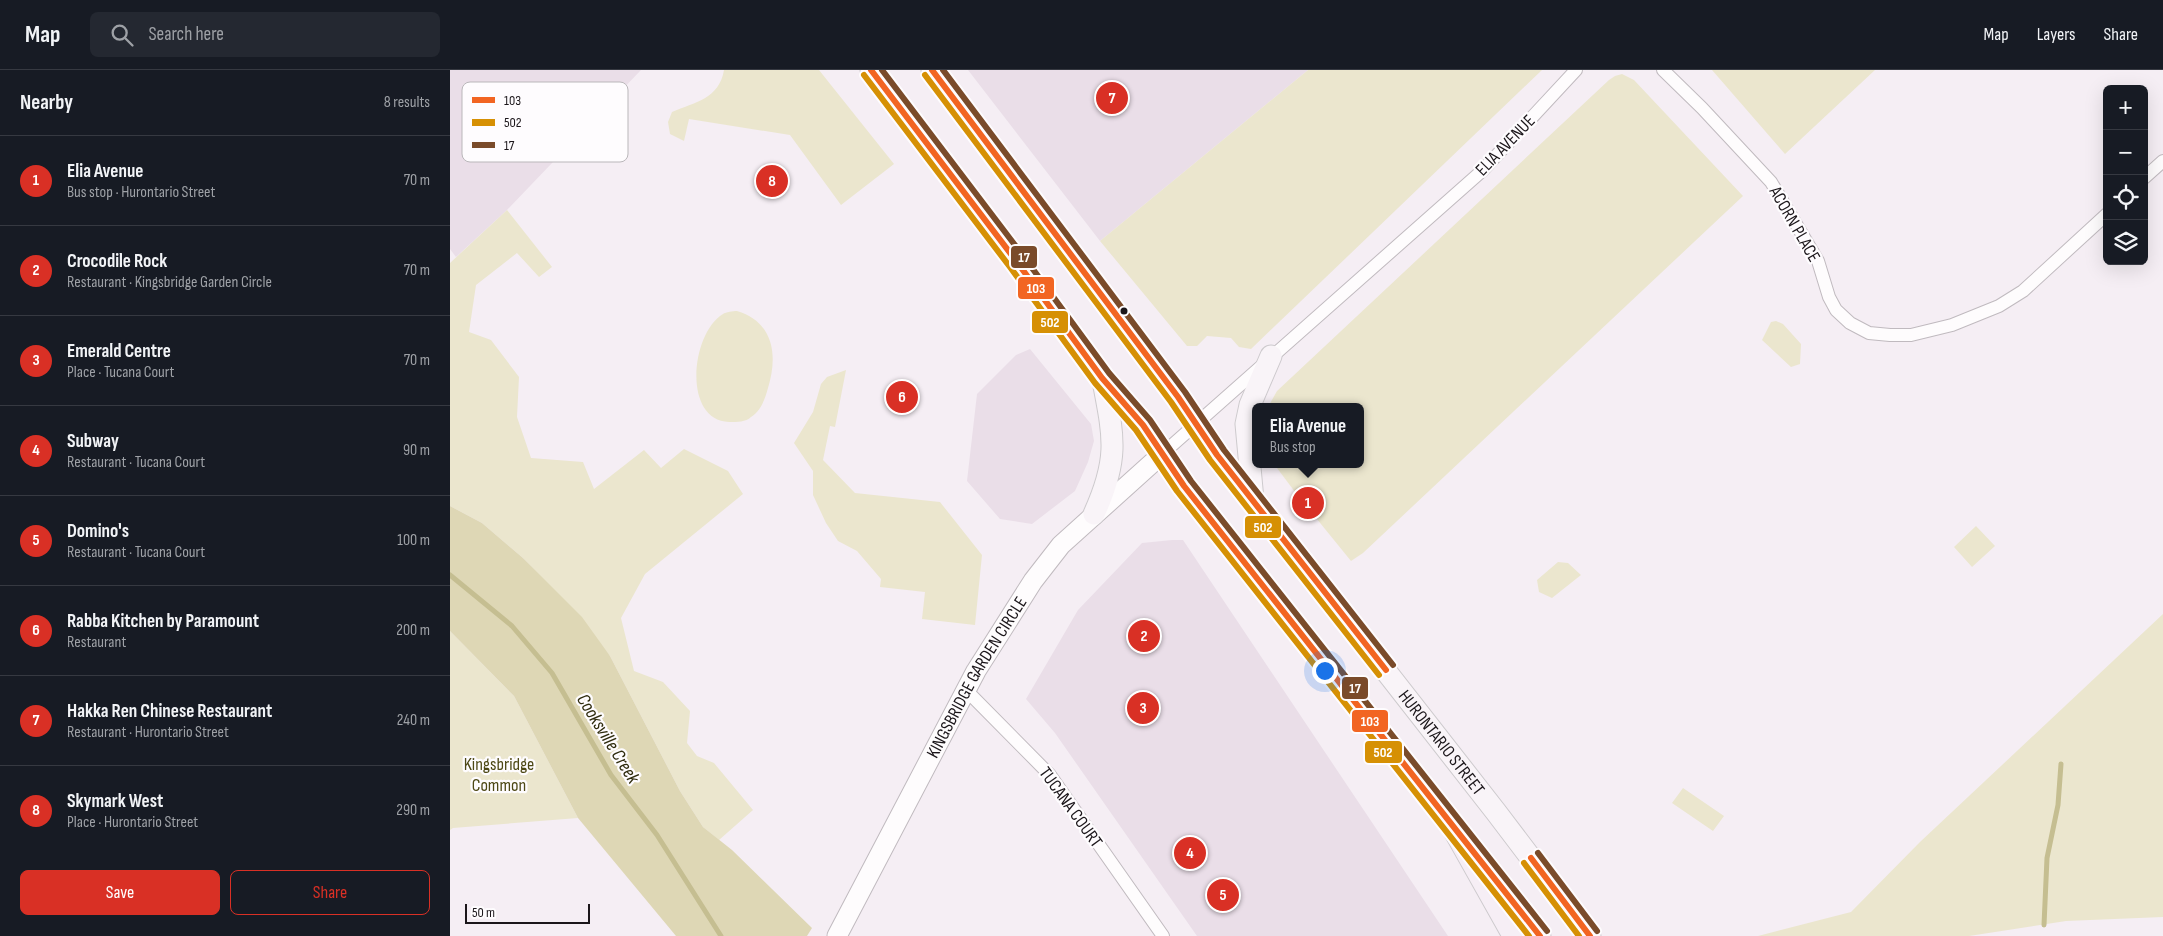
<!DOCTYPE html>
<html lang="en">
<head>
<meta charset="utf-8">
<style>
	:root { --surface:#171b24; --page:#242831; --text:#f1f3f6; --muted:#9ea1a6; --line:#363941; --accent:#d93025 }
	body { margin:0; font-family:"Sofia Sans Condensed",sans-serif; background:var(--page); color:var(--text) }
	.controls { position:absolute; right:15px; top:15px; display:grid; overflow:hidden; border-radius:8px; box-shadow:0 5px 20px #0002 }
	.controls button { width:45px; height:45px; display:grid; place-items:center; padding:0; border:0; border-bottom:1px solid var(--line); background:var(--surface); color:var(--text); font:25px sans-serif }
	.scale { position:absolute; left:15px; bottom:12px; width:125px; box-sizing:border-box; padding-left:5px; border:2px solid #1b161a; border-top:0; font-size:14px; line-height:18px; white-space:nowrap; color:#1b161a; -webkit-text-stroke:4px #fefcfe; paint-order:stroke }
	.you { position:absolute; left:874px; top:600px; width:18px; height:18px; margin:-12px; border:4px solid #fff; border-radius:50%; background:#1a73e8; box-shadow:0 0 0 8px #1a73e833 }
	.badge { display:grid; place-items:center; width:32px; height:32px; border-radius:50%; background:var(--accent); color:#fff; font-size:16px; font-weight:700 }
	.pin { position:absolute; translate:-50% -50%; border:2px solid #fff; box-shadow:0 1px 5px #0006 }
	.popup { position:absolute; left:802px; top:333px; width:112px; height:65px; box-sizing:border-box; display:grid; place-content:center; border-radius:8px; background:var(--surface); filter:drop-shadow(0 1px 4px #0005); font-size:16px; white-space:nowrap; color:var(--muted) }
	.popup b { font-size:19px; color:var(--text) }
	.popup::after { content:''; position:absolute; left:50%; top:100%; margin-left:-10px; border:10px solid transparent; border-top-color:var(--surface) }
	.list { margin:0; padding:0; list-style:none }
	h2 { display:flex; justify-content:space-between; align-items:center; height:65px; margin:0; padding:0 20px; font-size:21px }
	h2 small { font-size:16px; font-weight:400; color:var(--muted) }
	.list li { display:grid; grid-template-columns:32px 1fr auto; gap:15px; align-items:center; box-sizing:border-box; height:90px; padding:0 20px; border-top:1px solid var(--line) }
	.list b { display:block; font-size:19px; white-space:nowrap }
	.list p { margin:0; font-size:16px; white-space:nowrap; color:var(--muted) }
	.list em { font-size:16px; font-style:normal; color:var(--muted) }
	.actions { display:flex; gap:10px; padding:15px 20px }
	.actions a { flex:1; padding:11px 0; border:1px solid var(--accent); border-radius:8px; text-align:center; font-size:18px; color:var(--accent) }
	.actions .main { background:var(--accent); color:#fff }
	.icon { flex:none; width:28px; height:28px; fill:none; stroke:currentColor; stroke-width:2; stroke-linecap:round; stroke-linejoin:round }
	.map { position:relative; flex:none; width:1713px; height:866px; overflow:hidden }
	header { display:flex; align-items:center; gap:30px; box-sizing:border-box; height:70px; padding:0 25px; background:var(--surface); border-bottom:1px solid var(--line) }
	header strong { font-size:24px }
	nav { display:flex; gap:28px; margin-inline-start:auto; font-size:18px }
	.search { width:350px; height:45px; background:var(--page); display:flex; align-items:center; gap:12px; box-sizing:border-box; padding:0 18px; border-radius:8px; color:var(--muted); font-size:19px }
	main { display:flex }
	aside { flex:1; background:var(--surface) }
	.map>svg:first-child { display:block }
	.built { fill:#eadee8 }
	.green { fill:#ebe6ce }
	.forest { fill:#ded7b5 }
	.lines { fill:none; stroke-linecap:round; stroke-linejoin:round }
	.stream { stroke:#c5be91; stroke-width:5 }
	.street-casing { stroke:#c0babf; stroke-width:14 }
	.secondary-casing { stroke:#c0babf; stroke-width:21 }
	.primary-casing { stroke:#cdcacd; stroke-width:23 }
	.highway-casing { stroke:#cdcacd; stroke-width:26 }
	.street { stroke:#fefcfd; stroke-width:12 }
	.secondary { stroke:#fefcfd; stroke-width:19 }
	.primary { stroke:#f9f4f8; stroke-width:21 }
	.highway { stroke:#f6eef5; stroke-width:24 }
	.bus-1-casing { stroke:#fefcfe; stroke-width:10 }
	.bus-2-casing { stroke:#fefcfe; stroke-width:10 }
	.bus-3-casing { stroke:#fefcfe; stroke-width:10 }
	.bus-1 { stroke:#f26522; stroke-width:6 }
	.bus-2 { stroke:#d69004; stroke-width:6 }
	.bus-3 { stroke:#7a4b2a; stroke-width:6 }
	.bus-dot { fill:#1b161a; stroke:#fefcfe; stroke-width:2 }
	.labels { text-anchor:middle; stroke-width:4.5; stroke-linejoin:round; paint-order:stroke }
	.street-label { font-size:18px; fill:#1b161a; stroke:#fefcfe }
	.park-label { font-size:18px; fill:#4d4815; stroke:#fefcfe }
	.water-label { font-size:19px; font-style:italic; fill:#2f2c0e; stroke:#fefcfe }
	.key { fill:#fefcfe; stroke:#bab7ba; stroke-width:1 }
	.key-label { font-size:14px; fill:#1b161a }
	.line-badge { stroke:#fefcfe; stroke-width:2 }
	.badge-label { font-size:14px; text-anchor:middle; font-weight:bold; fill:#fff }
</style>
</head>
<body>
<header>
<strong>Map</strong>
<div class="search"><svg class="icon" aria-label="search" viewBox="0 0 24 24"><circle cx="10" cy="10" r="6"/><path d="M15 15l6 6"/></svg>Search here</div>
<nav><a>Map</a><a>Layers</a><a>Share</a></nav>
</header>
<main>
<aside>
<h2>Nearby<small>8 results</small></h2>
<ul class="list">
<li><span class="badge">1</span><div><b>Elia Avenue</b><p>Bus stop · Hurontario Street</p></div><em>70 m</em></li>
<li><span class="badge">2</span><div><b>Crocodile Rock</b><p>Restaurant · Kingsbridge Garden Circle</p></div><em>70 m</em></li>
<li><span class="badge">3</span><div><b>Emerald Centre</b><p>Place · Tucana Court</p></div><em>70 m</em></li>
<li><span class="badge">4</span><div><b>Subway</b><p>Restaurant · Tucana Court</p></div><em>90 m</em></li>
<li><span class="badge">5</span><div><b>Domino's</b><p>Restaurant · Tucana Court</p></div><em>100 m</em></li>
<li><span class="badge">6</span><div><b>Rabba Kitchen by Paramount</b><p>Restaurant</p></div><em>200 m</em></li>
<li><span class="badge">7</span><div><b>Hakka Ren Chinese Restaurant</b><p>Restaurant · Hurontario Street</p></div><em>240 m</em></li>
<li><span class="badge">8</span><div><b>Skymark West</b><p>Place · Hurontario Street</p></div><em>290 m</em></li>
</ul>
<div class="actions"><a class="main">Save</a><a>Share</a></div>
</aside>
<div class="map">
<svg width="1713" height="866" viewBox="0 0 1713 866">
	<rect width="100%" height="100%" fill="#f5eef4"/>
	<!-- built -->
	<path class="built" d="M0,0H191L57,140L6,187L0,179Z
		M518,0H858L650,171Z
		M580,279L641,354L644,371L638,392L625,421L582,454L550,449L517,411L527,324L566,285Z
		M722,470H733L998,866H747L605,663L576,629L628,540L692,473Z"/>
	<!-- green -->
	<path class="green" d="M274,0H369L444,94L391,135L340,65L239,49L234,71L220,64L218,52L222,42C245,32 269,29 274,0Z
		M858,0H1092L801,279L789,277L781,268L757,266L747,276H737L650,171Z
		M1262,0H1425L1335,84Z
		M1172,4L1184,10L1293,126L913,483L901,491L862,443L866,439L855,427L851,430L824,394H910V337H818L827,321L1159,10L1165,6Z
		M57,140L102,197L89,207L67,183L26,215L19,262L41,270L69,307L67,347L81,388L133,392L144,419L194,380L211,398L234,379L278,401L293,424L195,504L171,548L184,601L213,612L240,641L237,673L247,686L264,693L303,740L269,770L253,757L230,721L160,586L99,515L73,488L32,453L0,436V193Z
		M287,241C324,252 328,286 318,318C315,329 311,341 301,347C296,352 287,352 279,352C232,350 241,263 273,244C276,242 283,241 287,241Z
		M1326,251L1333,254L1351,274L1350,294L1341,297L1312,270L1321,252Z
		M396,300L385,357L380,356L373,390L405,423L490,432L532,485L525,555L472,549L475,522L430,517L431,509L407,481L388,471L376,453L363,425V401L344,373L363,342L371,314L377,307Z
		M1526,456L1545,476L1522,497L1504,477Z
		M1108,492L1118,493L1131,505L1102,528L1089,522L1087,510Z
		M1713,544V847L1616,851L1519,866H1308L1401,842L1470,772Z
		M0,561L64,626L128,748L3,758L0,760Z
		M1233,718L1274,746L1263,761L1222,733Z"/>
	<!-- forest -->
	<path class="forest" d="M0,436L32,453L73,488L132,547L160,586L230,721L253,757L282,780L362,858L357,866H226L128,748L64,626L0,561Z"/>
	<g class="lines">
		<!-- stream -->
		<path class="stream" d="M0,505L62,556L102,603L161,705L207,765L271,866
			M1594,855L1597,788L1608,735L1611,694"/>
		<!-- street casing -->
		<g class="street-casing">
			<path id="street" d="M1213,0L1252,38L1321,112L1368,191L1379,227L1386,240L1400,253L1419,263L1440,265H1461L1502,255L1549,236L1573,221L1657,144
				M1694,108L1713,91
				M711,385L1033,100L1126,0
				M516,620L600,705L713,866"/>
		</g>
		<!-- secondary casing -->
		<g class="secondary-casing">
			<g id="secondary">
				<path id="s1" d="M387,866L526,601L583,511L611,475L711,385"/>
			</g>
		</g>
		<!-- primary casing -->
		<g class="primary-casing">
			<g id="primary">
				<path d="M421,0L567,192L652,308L693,355L734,416L1090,866"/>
				<path id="s2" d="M482,0L728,327L767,385L1046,742L1140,866"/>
				<path d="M803,430L796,354L800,335L821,286"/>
				<path d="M644,444C669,389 664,368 653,311"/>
			</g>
		</g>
		<!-- highway casing -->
		<g class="highway-casing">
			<path id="highway" d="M1006,761L1065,866"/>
		</g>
		<!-- street -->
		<use href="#street" class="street"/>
		<!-- secondary -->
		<use href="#secondary" class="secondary"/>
		<!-- primary -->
		<use href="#primary" class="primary"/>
		<!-- highway -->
		<use href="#highway" class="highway"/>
		<!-- bus-1 casing -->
		<g class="bus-1-casing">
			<path id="bus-1" d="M421,0L567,192L652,308L693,355L734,416L1090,866
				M482,0L728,327L767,385L936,600
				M1081,788L1140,866"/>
		</g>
		<!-- bus-2 casing -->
		<g class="bus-2-casing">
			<path id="bus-2" d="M414,5L560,197L645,313L686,360L727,421L1079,866
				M475,5L721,332L760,390L929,605
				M1074,793L1129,866"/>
		</g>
		<!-- bus-3 casing -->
		<g class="bus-3-casing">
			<path id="bus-3" d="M432,0L574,187L659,303L700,350L741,411L1097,861
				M493,0L735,322L774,380L943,595
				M1088,783L1147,861"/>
		</g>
		<!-- bus-1 -->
		<use href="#bus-1" class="bus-1"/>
		<!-- bus-2 -->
		<use href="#bus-2" class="bus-2"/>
		<!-- bus-3 -->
		<use href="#bus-3" class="bus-3"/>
	</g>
	<!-- markers -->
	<circle class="bus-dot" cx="674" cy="241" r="4.5"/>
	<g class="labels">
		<!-- street labels -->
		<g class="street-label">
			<text transform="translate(1055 75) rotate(-46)" y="6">ELIA AVENUE</text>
			<text transform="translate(1345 154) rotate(60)" y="6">ACORN PLACE</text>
			<text dy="6" stroke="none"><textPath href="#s1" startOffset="294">KINGSBRIDGE GARDEN CIRCLE</textPath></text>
			<text dy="6" stroke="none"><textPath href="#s2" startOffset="844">HURONTARIO STREET</textPath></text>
			<text transform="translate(621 737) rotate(54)" y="6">TUCANA COURT</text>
		</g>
		<!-- park labels -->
		<g class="park-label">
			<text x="49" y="700">Kingsbridge<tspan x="49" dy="21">Common</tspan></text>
		</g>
		<!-- water labels -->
		<g class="water-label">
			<text transform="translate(159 668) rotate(58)" y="7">Cooksville Creek</text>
		</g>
	</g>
	<!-- legend -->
	<rect x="12" y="12" width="166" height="80" rx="8" class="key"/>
	<rect x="22" y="27" width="23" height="6" fill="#f26522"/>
	<rect x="22" y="49" width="23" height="7" fill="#d69004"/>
	<rect x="22" y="72" width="23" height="6" fill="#7a4b2a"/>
	<g class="key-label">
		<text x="54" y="35">103</text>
		<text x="54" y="57">502</text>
		<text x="54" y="80">17</text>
	</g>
	<g class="line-badge">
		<rect x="560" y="175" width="28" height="24" rx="5" fill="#7a4b2a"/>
		<rect x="567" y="206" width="38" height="24" rx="5" fill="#f26522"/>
		<rect x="581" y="240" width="38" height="24" rx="5" fill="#d69004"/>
		<rect x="794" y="445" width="38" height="24" rx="5" fill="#d69004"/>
		<rect x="891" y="606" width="28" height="24" rx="5" fill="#7a4b2a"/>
		<rect x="901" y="639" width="38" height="24" rx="5" fill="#f26522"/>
		<rect x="914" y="670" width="39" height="24" rx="5" fill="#d69004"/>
	</g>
	<g class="badge-label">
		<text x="574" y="192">17</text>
		<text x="586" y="223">103</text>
		<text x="600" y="257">502</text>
		<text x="813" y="462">502</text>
		<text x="905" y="623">17</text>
		<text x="920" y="656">103</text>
		<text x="933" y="687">502</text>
	</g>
</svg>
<div class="controls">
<button>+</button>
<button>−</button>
<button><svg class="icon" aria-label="locate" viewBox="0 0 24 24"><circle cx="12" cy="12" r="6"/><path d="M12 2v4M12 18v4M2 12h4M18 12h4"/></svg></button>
<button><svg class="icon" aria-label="layers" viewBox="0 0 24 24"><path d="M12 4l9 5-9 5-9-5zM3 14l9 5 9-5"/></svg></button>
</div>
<div class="scale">50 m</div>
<div class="you"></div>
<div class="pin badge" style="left:858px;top:433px">1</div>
<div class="popup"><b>Elia Avenue</b>Bus stop</div>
<div class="pin badge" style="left:694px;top:566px">2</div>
<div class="pin badge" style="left:693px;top:638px">3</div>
<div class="pin badge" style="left:740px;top:783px">4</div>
<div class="pin badge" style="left:773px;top:825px">5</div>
<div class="pin badge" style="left:452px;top:327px">6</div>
<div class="pin badge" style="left:662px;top:28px">7</div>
<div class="pin badge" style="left:322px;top:111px">8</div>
</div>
</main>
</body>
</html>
